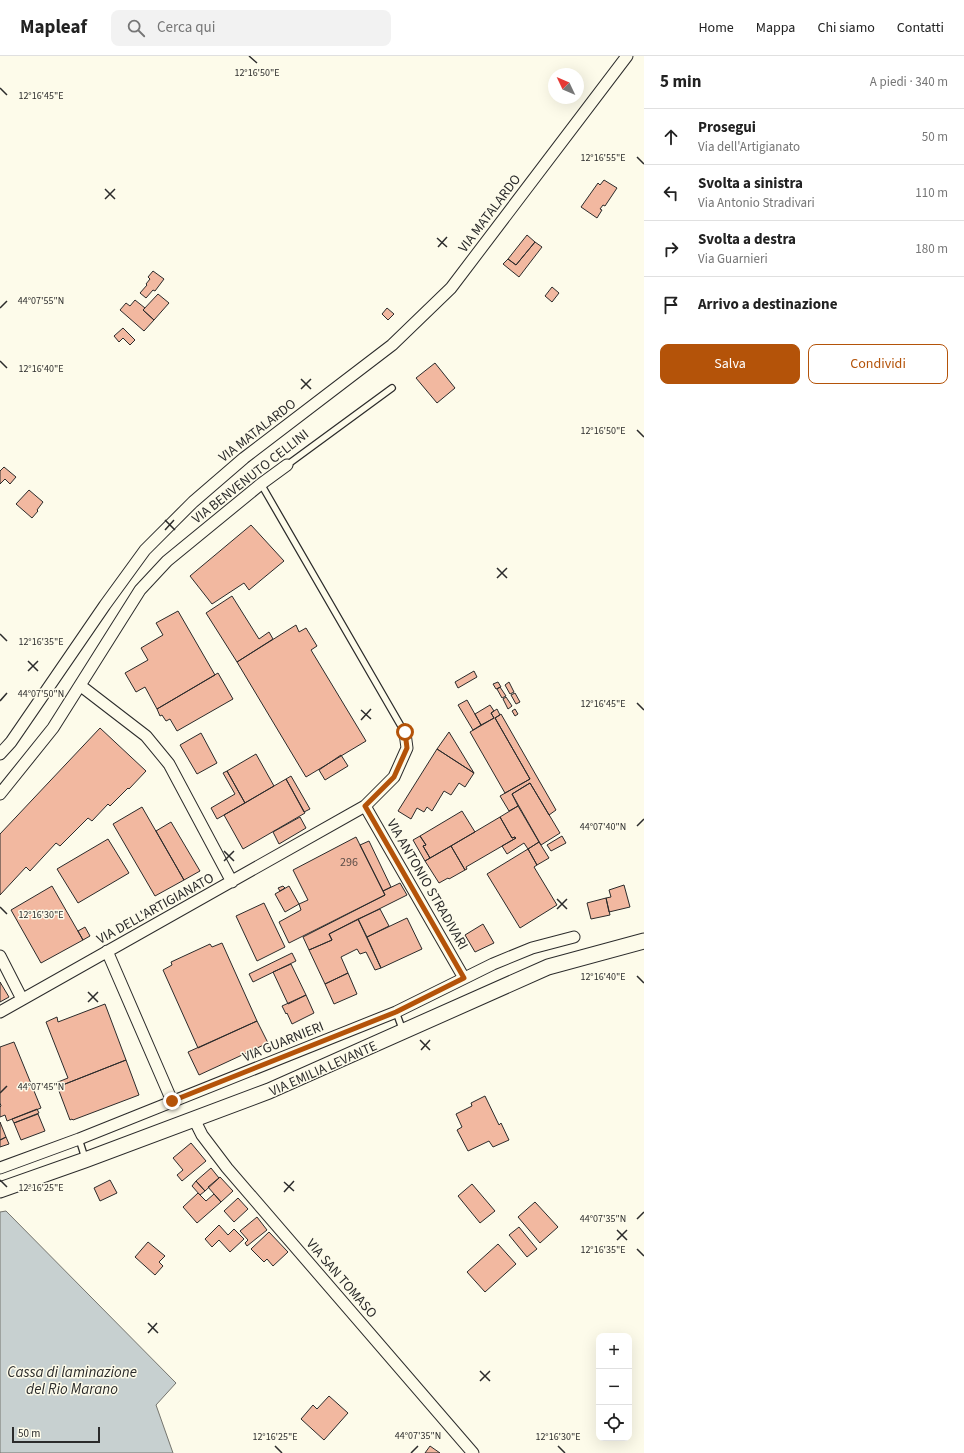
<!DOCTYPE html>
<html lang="it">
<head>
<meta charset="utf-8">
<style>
	:root { --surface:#fff; --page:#f2f2f2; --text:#222; --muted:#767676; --line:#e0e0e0; --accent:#b45309 }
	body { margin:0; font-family:"Source Sans 3",sans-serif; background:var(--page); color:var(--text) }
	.controls { position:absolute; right:12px; bottom:12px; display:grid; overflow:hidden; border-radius:8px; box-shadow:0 4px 16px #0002 }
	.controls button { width:36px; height:36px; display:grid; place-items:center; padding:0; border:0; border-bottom:1px solid var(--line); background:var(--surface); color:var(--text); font:20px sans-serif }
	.compass { position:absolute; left:548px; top:12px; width:36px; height:36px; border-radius:50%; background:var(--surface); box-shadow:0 4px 16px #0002; rotate:314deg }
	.scale { position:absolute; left:12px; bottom:10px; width:88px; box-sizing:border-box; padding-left:4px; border:2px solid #2b2b2b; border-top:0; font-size:11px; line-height:14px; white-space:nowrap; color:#2b2b2b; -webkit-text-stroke:3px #fdfbea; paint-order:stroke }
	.stop { position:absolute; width:12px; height:12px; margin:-9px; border:3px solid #b45309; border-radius:50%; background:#fff }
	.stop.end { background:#b45309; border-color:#fff; box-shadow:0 1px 4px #0008 }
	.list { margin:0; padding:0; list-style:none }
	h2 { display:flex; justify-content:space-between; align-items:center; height:52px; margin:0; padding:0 16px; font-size:17px }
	h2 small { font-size:13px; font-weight:400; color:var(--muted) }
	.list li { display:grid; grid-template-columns:26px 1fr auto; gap:12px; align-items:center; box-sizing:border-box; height:56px; padding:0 16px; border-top:1px solid var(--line) }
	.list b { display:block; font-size:15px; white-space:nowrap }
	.list p { margin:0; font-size:13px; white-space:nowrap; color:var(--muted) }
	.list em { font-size:13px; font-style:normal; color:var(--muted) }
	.actions { display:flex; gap:8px; padding:12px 16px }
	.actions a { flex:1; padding:9px 0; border:1px solid var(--accent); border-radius:8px; text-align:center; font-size:14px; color:var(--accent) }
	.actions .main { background:var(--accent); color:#fff }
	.icon { flex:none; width:22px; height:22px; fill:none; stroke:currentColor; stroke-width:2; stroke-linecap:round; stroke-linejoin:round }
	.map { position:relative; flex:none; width:644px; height:1397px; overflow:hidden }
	header { display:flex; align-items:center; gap:24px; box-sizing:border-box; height:56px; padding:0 20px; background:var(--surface); border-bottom:1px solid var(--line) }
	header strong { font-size:19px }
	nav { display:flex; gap:22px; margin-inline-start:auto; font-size:14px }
	.search { width:280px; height:36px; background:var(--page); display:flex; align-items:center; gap:10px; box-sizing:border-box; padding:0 14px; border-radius:8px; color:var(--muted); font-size:15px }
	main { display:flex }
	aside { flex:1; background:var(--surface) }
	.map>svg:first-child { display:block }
	.water { fill:#c7d0d0; stroke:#74746e }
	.building { fill:#f2b8a0; stroke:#2b2b2b }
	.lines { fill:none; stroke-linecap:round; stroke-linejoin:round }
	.lane-casing { stroke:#2b2b2b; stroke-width:8 }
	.street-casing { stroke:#2b2b2b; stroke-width:13 }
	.secondary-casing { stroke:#2b2b2b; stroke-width:17 }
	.lane { stroke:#fdfbea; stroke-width:5.5 }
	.street { stroke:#fdfbea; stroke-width:11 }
	.secondary { stroke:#fdfbea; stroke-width:15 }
	.route { stroke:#b45309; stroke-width:5 }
	.ticks { fill:none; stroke:#2b2b2b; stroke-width:1.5 }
	.labels { text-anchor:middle; stroke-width:3; stroke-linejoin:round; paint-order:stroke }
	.number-label { font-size:12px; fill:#5d4e48 }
	.street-label { font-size:14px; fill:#2b2b2b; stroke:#fdfbea }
	.water-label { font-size:15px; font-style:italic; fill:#2b2b2b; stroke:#fdfbea }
	.ticks-label { font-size:10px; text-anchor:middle; fill:#2b2b2b; stroke:#fdfbea; stroke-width:3; stroke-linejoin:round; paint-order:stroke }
</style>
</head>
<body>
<header>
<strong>Mapleaf</strong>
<div class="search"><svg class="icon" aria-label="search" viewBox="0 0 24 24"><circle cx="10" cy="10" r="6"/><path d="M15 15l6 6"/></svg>Cerca qui</div>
<nav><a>Home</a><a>Mappa</a><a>Chi siamo</a><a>Contatti</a></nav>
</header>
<main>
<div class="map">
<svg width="644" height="1397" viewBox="0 0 644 1397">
	<rect width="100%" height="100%" fill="#fdfbea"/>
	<!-- water -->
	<path class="water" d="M6,1155L176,1327L156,1349L173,1397H0V1156Z"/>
	<!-- building -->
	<path class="building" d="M604,124L617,132L605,150L603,149L600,153L602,154L597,162L581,151L598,127L600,129Z
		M527,179L535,186L516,209L508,203Z
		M535,186L542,191L519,221L503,208L508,203L516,209Z
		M153,215L164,223L155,235L153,234L146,242L140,237L147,229L146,228L150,223L148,221Z
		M552,231L559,237L552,246L545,240Z
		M158,238L169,247L154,264L143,254Z
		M135,244L145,252L143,254L154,264L144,275L120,254L126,247L130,250Z
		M387,252L394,258L388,264L382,258Z
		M123,272L135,284L130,289L123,282L119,286L114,280Z
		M435,307L455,332L437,347L416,322Z
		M4,411L16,421L10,428L5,423L0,428V415Z
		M29,434L43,446L37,454L38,455L32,462L16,448Z
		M251,469L284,505L249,534L244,527L212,548L190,520Z
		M232,540L259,583L269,576L273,583L237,606L206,557Z
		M178,555L215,619L157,653L145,631L136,636L125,617L148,604L141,592L163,579L156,567Z
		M296,569L299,576L306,572L317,590L311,594L366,685L306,721L237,606Z
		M474,615L477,621L458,632L455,626Z
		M218,617L233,643L177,675L170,663L166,665L162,659L160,660L157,653Z
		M498,626L501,631L496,633L493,628Z
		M509,626L514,636L510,638L505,629Z
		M500,631L506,640L502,642L497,633Z
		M515,637L520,646L516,648L511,639Z
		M506,641L512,650L508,653L503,643Z
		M467,644L481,669L473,674L458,649Z
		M490,649L494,655L491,657L494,662L481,669L475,658Z
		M497,653L500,659L495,662L530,723L505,737L470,676L494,662L491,657Z
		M515,653L518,658L515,660L512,655Z
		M501,658L556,754L549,759L530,727L512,738L518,750L509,755L500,740L530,723L495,662Z
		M100,672L146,715L129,733L128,732L110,750L108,748L92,765L88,762L60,790L56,787L30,815L26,811L0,839V778Z
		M449,676L474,717L437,693Z
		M201,677L217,707L197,718L180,689Z
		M437,693L474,717L465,731L459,727L451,739L444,735L432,755L427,751L424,756L417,752L411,763L398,755Z
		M256,698L274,730L245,747L227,715Z
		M341,699L348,710L325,724L319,714Z
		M227,715L245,747L217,763L211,752L235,738L223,717Z
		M291,720L310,753L304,756L286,723Z
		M286,723L305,757L243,793L224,759Z
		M530,727L560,777L541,789L512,738Z
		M518,750L539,786L528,793L524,787L507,798L502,790L516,782L515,781L512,782L500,761Z
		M142,751L184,824L155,840L113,768Z
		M462,755L475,776L430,802L423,790L426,789L420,780Z
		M300,761L306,772L279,788L273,776Z
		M500,761L512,782L515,781L516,782L466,811L467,813L465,814L451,790Z
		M171,766L200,815L184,824L156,775Z
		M420,780L426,789L423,790L430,802L425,805L413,784Z
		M562,780L566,787L551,795L547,789Z
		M356,781L385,839L289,887L279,866L301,854L299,848L308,844L293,814Z
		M108,783L129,817L78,847L57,813Z
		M369,785L391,831L383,835L360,789Z
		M539,786L549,802L537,809L528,793Z
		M451,790L465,814L449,823L448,822L439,827L425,805Z
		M528,793L537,809L534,811L557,849L520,872L487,818Z
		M400,827L407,839L329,878L332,884L309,894L303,881L385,839L383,835Z
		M624,829L630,851L609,856L606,842L611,841L609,834Z
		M52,830L83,884L41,907L11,854Z
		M283,830L285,832L280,835L278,832Z
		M289,830L299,848L285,856L275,838Z
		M606,842L610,859L591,863L587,847Z
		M264,847L285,891L257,905L236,860Z
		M380,853L389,870L367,881L358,863Z
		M407,862L422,893L381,912L367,881Z
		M358,863L381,912L375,914L366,896L360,898L357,893L341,901L348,917L325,928L309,894L332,884L329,878Z
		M483,868L494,887L475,896L465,879Z
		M85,871L90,880L83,884L78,875Z
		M222,887L257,965L198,992L163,914L172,909L171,906L210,888L212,891Z
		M292,897L296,905L253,926L249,918Z
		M291,908L306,939L288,948L273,916Z
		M348,917L357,938L334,948L325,928Z
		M0,926L9,941L0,946Z
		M306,939L314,957L292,968L287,957L286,958L282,950Z
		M105,948L126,1004L60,1030L58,1026L68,1022L46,966L57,961L58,966Z
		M257,965L268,987L199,1019L188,996Z
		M14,986L41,1052L7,1065L5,1059L0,1061V1051L1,1050L0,1047V991Z
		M126,1004L139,1039L73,1064L72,1063L70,1064L56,1027L58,1026L60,1030Z
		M485,1040L499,1069L501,1067L509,1084L493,1091L489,1085L468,1095L457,1074L462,1071L456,1058L472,1050L471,1047Z
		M37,1053L39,1057L14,1067L12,1063Z
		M38,1058L45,1075L21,1084L14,1067Z
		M0,1066L6,1081L0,1084Z
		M6,1081L9,1088L0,1091V1084Z
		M191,1087L206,1105L182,1125L177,1119L183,1114L173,1102Z
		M211,1112L219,1122L205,1135L196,1125Z
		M220,1121L233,1135L221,1146L208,1131Z
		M110,1124L117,1137L100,1145L94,1132Z
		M196,1125L205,1135L200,1139L192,1130Z
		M472,1128L495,1155L480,1167L458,1140Z
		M198,1137L206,1145L214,1138L221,1146L197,1167L183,1151Z
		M238,1142L248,1153L234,1166L224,1155Z
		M535,1146L558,1171L540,1187L518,1161Z
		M257,1161L267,1174L247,1190L245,1187L248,1184L240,1175Z
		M219,1169L228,1179L234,1173L244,1183L230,1196L219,1184L212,1191L205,1183Z
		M519,1171L537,1193L527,1201L509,1179Z
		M269,1176L288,1196L273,1210L267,1203L264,1206L251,1193Z
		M148,1186L165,1200L159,1206L163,1210L155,1219L135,1201Z
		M498,1188L516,1208L485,1236L467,1216Z
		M329,1340L348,1357L324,1384L301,1363L313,1349L317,1353Z
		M430,1390L440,1397H425Z"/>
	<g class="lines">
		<!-- lane casing -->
		<g class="lane-casing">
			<path id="lane" d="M287,409L392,332
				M261,428L405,677
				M396,956L403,975
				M79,1083L85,1102"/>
		</g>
		<!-- street casing -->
		<g class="street-casing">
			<path id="street" d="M81,630L146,680L169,708L232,826
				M0,698L11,686L105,549L145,494L193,446L244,402L392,289L451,232L627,0
				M0,738L53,672L140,534L167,505L261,428L287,409
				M365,750L464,922
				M107,895L172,1045
				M0,900L22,943
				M0,956L365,750L394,721L407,692L405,677
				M194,1063L202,1079L227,1112L473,1397
				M0,1112L79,1083L396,956L493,908L532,892L574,881"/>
		</g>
		<!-- secondary casing -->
		<g class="secondary-casing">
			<path id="secondary" d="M0,1134L85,1104L269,1035L548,911L644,885"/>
		</g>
		<!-- lane -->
		<use href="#lane" class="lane"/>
		<!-- street -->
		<use href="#street" class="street"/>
		<!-- secondary -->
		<use href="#secondary" class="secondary"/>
	</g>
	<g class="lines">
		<!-- route -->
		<path class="route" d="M172,1045L396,956L464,922L365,750L394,721L407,692L405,676"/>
	</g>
	<!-- ticks -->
	<path class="ticks" d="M249,0L257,7M0,32L7,39M637,101L644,108M105,133L115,143M105,143L115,133M437,182L447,191M438,191L447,181M0,252L7,245M0,305L7,312M301,323L311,333M301,333L311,323M637,374L644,381M165,464L175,474M165,474L174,464M497,512L507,522M497,522L507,512M0,578L7,585M28,605L38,615M28,615L38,605M0,645L7,637M637,647L644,654M361,654L371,663M361,664L371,653M637,770L644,763M224,795L234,805M224,805L234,795M557,843L567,853M0,851L7,858M557,853L567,843M637,920L644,927M88,936L98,946M88,946L98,936M420,984L430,994M421,994L430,984M0,1037L7,1030M0,1124L7,1131M284,1126L294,1135M284,1136L294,1125M637,1163L644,1156M617,1174L627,1184M617,1184L627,1174M637,1193L644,1200M148,1267L158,1277M148,1277L157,1267M480,1315L490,1325M480,1325L490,1315M275,1390L282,1397M558,1390L565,1397M411,1397L418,1390"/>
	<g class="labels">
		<!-- number labels -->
		<g class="number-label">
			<text x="349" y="810">296</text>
		</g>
		<!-- street labels -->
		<g class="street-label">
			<text transform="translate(489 157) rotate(-53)" y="5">VIA MATALARDO</text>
			<text transform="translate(257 374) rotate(-38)" y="5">VIA MATALARDO</text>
			<text transform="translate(250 420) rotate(-38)" y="5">VIA BENVENUTO CELLINI</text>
			<text transform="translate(428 828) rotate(60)" y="5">VIA ANTONIO STRADIVARI</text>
			<text transform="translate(155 852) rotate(-29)" y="5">VIA DELL'ARTIGIANATO</text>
			<text transform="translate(283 985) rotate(-22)" y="5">VIA GUARNIERI</text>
			<text transform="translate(323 1012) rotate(-24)" y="5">VIA EMILIA LEVANTE</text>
			<text transform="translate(342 1222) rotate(49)" y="5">VIA SAN TOMASO</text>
		</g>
		<!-- water labels -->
		<g class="water-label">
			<text x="72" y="1321">Cassa di laminazione<tspan x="72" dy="17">del Rio Marano</tspan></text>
		</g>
	</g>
	<g class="ticks-label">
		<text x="257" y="20">12°16'50"E</text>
		<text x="41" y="43">12°16'45"E</text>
		<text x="603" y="105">12°16'55"E</text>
		<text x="41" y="248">44°07'55"N</text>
		<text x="41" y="316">12°16'40"E</text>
		<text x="603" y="378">12°16'50"E</text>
		<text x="41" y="589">12°16'35"E</text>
		<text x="41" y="641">44°07'50"N</text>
		<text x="603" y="651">12°16'45"E</text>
		<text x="603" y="774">44°07'40"N</text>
		<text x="41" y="862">12°16'30"E</text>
		<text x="603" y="924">12°16'40"E</text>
		<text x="41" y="1034">44°07'45"N</text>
		<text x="41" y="1135">12°16'25"E</text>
		<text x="603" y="1166">44°07'35"N</text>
		<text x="603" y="1197">12°16'35"E</text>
		<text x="418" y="1383">44°07'35"N</text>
		<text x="275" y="1384">12°16'25"E</text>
		<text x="558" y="1384">12°16'30"E</text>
	</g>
</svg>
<div class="controls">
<button>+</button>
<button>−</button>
<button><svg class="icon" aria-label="locate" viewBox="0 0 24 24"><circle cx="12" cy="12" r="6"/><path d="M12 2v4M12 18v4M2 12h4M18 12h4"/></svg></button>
</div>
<svg class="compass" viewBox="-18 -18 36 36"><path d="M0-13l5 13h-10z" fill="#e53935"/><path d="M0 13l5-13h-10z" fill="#767676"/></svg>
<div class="scale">50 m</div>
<div class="stop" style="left:405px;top:676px"></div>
<div class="stop end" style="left:172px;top:1045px"></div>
</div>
<aside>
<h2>5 min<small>A piedi · 340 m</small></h2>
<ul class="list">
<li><svg class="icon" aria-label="ahead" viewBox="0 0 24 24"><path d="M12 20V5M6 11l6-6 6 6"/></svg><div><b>Prosegui</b><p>Via dell'Artigianato</p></div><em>50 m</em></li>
<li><svg class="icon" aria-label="left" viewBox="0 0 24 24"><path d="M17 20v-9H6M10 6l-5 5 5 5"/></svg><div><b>Svolta a sinistra</b><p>Via Antonio Stradivari</p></div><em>110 m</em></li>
<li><svg class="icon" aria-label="right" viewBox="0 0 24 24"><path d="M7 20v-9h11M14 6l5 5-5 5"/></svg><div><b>Svolta a destra</b><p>Via Guarnieri</p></div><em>180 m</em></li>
<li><svg class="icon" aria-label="arrive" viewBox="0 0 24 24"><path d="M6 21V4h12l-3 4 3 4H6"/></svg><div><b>Arrivo a destinazione</b></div></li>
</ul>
<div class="actions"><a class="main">Salva</a><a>Condividi</a></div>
</aside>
</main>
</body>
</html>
